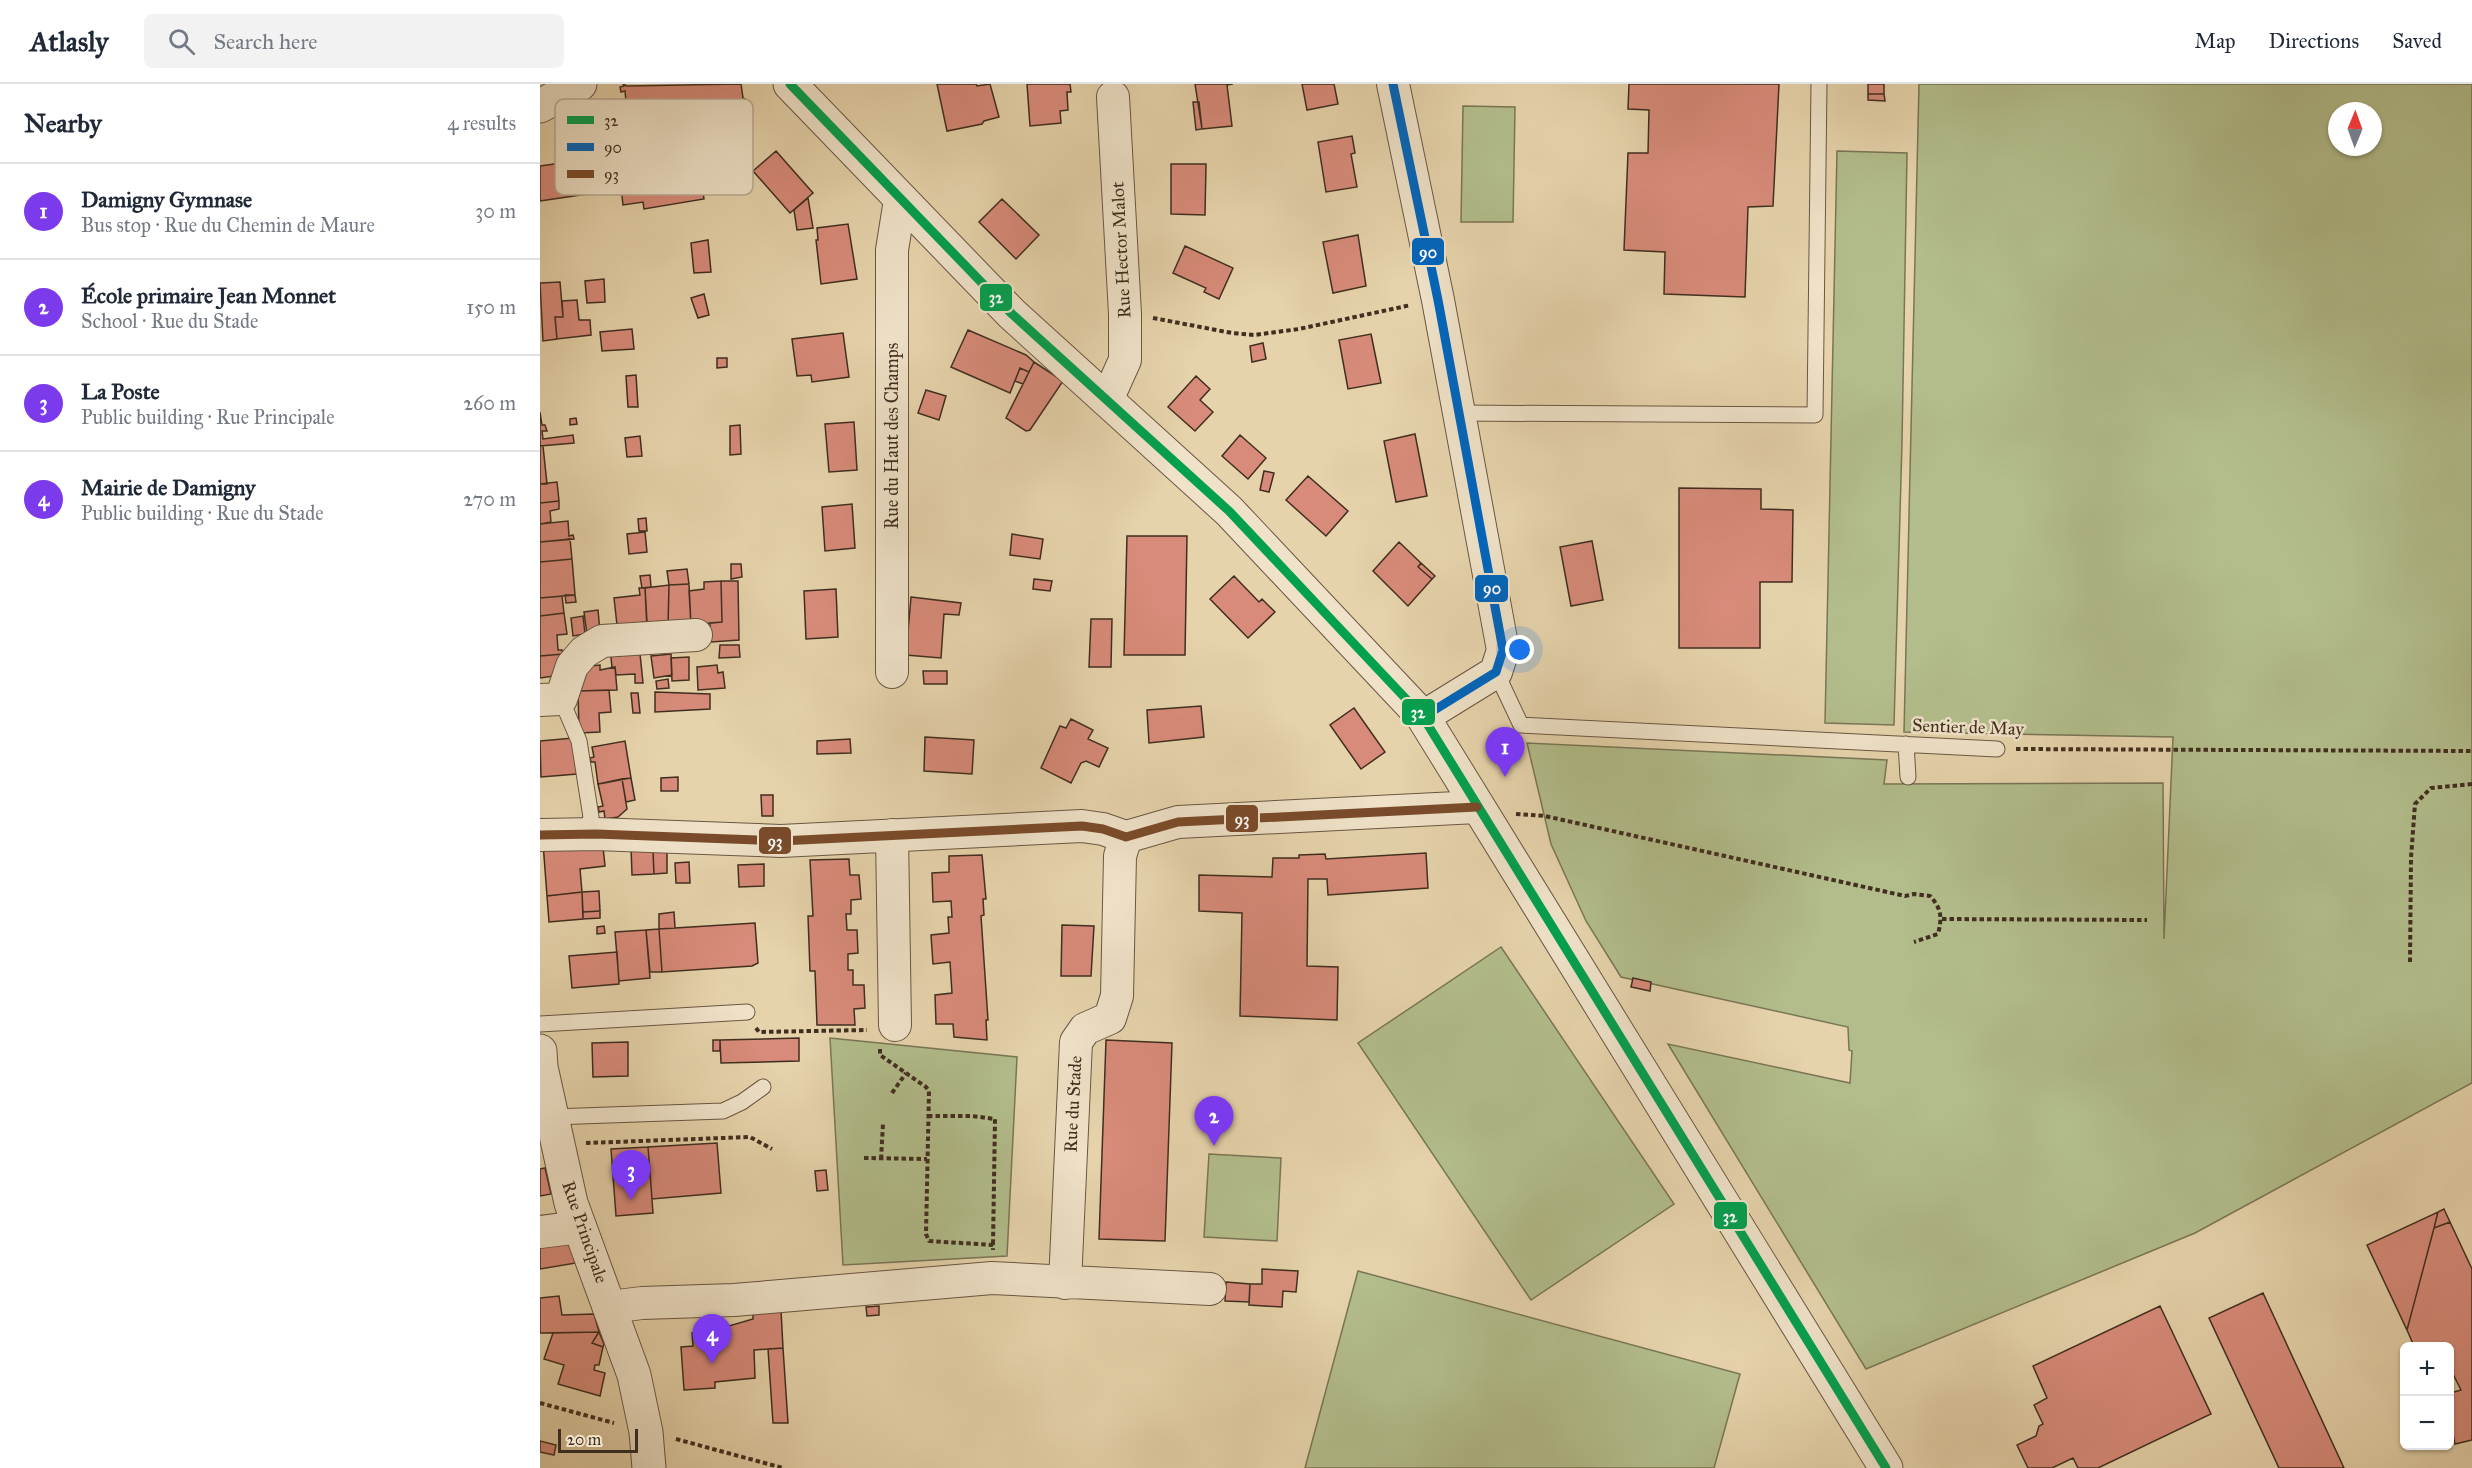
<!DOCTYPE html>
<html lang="en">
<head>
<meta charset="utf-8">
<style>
	:root { --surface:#fff; --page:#f2f2f3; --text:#1f2937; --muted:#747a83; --line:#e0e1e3; --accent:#7c3aed }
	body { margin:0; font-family:"IM FELL Great Primer",serif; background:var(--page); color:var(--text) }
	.controls { position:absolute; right:18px; bottom:18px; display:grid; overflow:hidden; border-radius:9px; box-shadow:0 2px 4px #0004 }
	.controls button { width:54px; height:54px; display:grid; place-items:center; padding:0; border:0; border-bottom:2px solid var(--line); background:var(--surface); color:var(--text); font:30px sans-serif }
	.compass { position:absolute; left:1788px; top:18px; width:54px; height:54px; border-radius:50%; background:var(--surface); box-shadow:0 2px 4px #0004; rotate:1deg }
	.scale { position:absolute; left:18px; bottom:15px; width:80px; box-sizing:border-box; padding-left:6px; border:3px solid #402e1f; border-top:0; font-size:16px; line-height:21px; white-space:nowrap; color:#402e1f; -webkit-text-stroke:4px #efe2c8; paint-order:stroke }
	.you { position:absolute; left:980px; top:566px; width:21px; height:21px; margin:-15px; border:4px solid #fff; border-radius:50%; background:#1a73e8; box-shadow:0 0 0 9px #1a73e833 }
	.badge { display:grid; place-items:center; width:39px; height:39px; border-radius:50%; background:var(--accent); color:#fff; font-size:20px; font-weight:700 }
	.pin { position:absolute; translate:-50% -50px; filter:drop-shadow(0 2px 3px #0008) }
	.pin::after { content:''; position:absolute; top:32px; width:21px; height:18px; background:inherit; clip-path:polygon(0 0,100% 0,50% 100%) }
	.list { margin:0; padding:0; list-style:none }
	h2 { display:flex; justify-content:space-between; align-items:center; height:78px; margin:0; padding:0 24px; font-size:26px }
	h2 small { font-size:20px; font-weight:400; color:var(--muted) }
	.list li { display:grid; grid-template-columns:39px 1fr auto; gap:18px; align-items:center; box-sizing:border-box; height:96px; padding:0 24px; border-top:2px solid var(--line) }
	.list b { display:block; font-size:22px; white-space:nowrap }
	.list p { margin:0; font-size:20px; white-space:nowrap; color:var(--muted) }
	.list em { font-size:20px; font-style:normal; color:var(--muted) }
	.icon { flex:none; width:33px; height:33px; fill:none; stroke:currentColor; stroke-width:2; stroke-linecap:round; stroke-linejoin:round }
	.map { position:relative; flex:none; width:1932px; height:1384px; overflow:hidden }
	header { display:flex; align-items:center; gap:36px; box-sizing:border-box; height:84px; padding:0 30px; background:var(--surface); border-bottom:2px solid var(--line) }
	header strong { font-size:28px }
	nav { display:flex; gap:33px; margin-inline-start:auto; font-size:21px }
	.search { width:420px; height:54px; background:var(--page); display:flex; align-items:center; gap:15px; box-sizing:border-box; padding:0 21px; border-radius:9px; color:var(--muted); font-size:22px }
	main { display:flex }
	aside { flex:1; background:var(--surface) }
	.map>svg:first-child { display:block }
	.green { fill:#b2bd8b; stroke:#797655; stroke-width:1.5; fill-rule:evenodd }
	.building { fill:#d88b7a; stroke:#402e1f; stroke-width:1.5 }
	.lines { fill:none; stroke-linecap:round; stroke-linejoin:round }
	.service-casing { stroke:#6a5742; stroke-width:17 }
	.minor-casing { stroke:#6a5742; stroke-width:34 }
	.tertiary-casing { stroke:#6a5742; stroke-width:35 }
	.path { stroke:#402e1f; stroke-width:4; stroke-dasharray:4.5 3; stroke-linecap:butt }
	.service { stroke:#efe2c8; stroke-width:15 }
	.minor { stroke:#efe2c8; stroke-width:32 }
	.tertiary { stroke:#efe2c8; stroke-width:33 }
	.bus-1-casing { stroke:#efe2c8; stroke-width:14 }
	.bus-2-casing { stroke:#efe2c8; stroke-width:14 }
	.bus-3-casing { stroke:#efe2c8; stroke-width:14 }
	.bus-1 { stroke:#03a04e; stroke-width:9 }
	.bus-2 { stroke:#0065bd; stroke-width:9 }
	.bus-3 { stroke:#7a4b2a; stroke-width:9 }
	.labels { text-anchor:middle; stroke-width:5; stroke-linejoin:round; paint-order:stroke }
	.street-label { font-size:18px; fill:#402e1f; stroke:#efe2c8 }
	.key { fill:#efe2c8; stroke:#baac95; stroke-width:1.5 }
	.key-label { font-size:16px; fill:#402e1f }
	.line-badge { stroke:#efe2c8; stroke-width:2 }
	.badge-label { font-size:16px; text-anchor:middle; font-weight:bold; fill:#fff }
</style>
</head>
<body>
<header>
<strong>Atlasly</strong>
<div class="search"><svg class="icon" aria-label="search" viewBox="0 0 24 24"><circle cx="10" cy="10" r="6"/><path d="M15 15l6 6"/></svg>Search here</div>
<nav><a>Map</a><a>Directions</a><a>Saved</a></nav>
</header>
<main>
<aside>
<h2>Nearby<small>4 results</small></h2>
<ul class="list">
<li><span class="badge">1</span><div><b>Damigny Gymnase</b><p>Bus stop · Rue du Chemin de Maure</p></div><em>30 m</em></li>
<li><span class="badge">2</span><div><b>École primaire Jean Monnet</b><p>School · Rue du Stade</p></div><em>150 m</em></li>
<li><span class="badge">3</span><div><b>La Poste</b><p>Public building · Rue Principale</p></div><em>260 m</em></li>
<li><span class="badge">4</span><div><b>Mairie de Damigny</b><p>Public building · Rue du Stade</p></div><em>270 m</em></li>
</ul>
</aside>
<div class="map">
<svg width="1932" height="1384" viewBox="0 0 1932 1384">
	<rect width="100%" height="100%" fill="#e6d3ab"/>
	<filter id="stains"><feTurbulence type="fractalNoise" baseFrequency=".00333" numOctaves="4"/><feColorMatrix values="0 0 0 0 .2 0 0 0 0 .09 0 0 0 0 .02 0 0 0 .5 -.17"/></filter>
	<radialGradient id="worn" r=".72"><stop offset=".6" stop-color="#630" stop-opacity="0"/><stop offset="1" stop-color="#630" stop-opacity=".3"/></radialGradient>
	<!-- green -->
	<path class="green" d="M1379,0H1932V999L1655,1149L1326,1285L1128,960L1310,999L1312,967L1309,966L1308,943L1081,893L1046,837L1011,760L987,659L1347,676L1344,700L1623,699L1624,855L1633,653L1364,648ZM1797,27H1833V63H1797Z
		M923,22L975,23L973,138H921Z
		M1297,67L1367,69L1362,359L1354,641L1285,639Z
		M961,863L1134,1120L991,1216L818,959Z
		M290,954L477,973L467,1172L303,1181Z
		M669,1070L741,1074L737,1157L664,1153Z
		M818,1187L1200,1290L1174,1384H765Z"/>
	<!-- building -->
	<path class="building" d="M83,0L87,2L201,0L203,14L205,15L202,17L197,27L182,29L184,44L166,47V50H163L162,47L143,50L144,54L136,52L138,44L126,46L127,49L123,50L122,47L111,48V52H107L106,48L95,50V54H93L88,53V48H91L90,37L78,38L75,44L71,41L73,37L71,23L68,21L70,18L73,20L86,18L85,7L81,8L80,3L84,2Z
		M397,0H436L437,2L450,0L459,33L444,37L442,40L407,47Z
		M487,0H530L531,8H527L528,26L520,27L521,39L490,42Z
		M655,0H693L687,1L692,42L662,45Z
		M762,0H794L798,20L767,26Z
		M1089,0H1239L1233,122L1208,123L1205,213L1124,210L1125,168L1084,166L1088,69H1108L1109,26L1088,25Z
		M1328,0H1344V10H1328Z
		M1328,10H1344L1345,17L1328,16Z
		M653,18H659L662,45L656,46Z
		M812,52L815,69L811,70L817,103L786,108L778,58Z
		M155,59L164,115L104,125L103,118L83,121L80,95L149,84L145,61Z
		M236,67L273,109L250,129L213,87Z
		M77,71L81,105L0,117V82Z
		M631,80H666L665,131L631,130Z
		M268,114L273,144L257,146L254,126Z
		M462,115L499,151L476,175L439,138Z
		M308,140L317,195L281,200L276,156H278L277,144Z
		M818,151L826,202L793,209L783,158Z
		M168,156L171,188L154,189L151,159Z
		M645,162L693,184L679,215L664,208L666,204L633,189Z
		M64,195L65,218L47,219L45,197Z
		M20,198L23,233H15L17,255L3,257L0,199Z
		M164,210L169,231L158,234L151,214Z
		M37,216L39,236H50L51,251L17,255L15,233H23L22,217Z
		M92,245L94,265L62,267L60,248Z
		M428,246L486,271L494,278L489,288L480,284L470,309L411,283Z
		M303,249L309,293L272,298L271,291L257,292L252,255Z
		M831,250L841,299L808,305L799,256Z
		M723,259L726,275L712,278L710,262Z
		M177,274H187V283L177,284Z
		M494,278L523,297L490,346L486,347L466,334Z
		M480,284L489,288L483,300L475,297Z
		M96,291L98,323H88L86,292Z
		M656,292L670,305L660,316L673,328L655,347L628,323Z
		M386,306L406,312L399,336L378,329Z
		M0,328L2,341H5L7,347H2L3,355L33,351L34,359L0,362Z
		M36,334L37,340L30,341V335Z
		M314,338L317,386L289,388L285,340Z
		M200,341L201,370L190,371V342Z
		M875,350L887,412L856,418L844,357Z
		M700,351L726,374L708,395L682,372Z
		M100,352L102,372L87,373L85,354Z
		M0,362H3L7,400H0Z
		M724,387L734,389L729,408L720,406Z
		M768,392L808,427L786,452L746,416Z
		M17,398L19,417L0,419V400Z
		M1139,404L1221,405V425L1253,426L1252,498H1220V564H1139Z
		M19,417V425L10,427L11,438L0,440V419Z
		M312,420L315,464L285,467L282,423Z
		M106,434L107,447H99L98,435Z
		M28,437L29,452L33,451L34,455L0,458V440Z
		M105,448L107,468L89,470L87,450Z
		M472,450L503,455L500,475L470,471Z
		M587,452H647L645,571H584Z
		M30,455L32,475L0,478V458Z
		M1052,457L1063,516L1031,522L1020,463Z
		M859,458L881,479L878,483L892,495L868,522L833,487Z
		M32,475L35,511L0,514V478Z
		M881,479L895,492L892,495L878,483Z
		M191,480H201L202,493L191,495Z
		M147,485L149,500L129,501L127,487Z
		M110,491L111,503L102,504L100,492Z
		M694,492L719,518L722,515L735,528L708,554L670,515Z
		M494,495L512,497L510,507L493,505Z
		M181,497L182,538L151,541L149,507L164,505V498Z
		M181,497H198L199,556L171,558L170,539L182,538Z
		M149,500L151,541L128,543L129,501Z
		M129,501L128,543L107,545L105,504Z
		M99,504H105L107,538L77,541L74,514L100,511Z
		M296,505L298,553L266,555L264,507Z
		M25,511H35L36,518L26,519Z
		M22,512L24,529L0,532V514Z
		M371,513L421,519L419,531L404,530L401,574L366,571Z
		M58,526L60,548L47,550L44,528Z
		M24,529L27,550L17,551L18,566H22L23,570L0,572V532Z
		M43,532L45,550L33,552L31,534Z
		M551,535H572L571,583H549Z
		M99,560L103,599H95V590L76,591L75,583L72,584L70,562Z
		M180,561H199L200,573L179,574Z
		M23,570L20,591L0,594V572Z
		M131,570L132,591L114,594L111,572Z
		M149,573V596L132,597L131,574Z
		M60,581V586L75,583L77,606L38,607L41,583Z
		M177,581L178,589L183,588L185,604L158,606L157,583Z
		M383,587H407V600H384Z
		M128,595L129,604L117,605L116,597Z
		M69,606L71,628L59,629L60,648L39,649L38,607Z
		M115,608L170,610V625L115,628Z
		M91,609H98L100,629H93Z
		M661,622L664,653L609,659L607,626Z
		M814,624L845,668L821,685L790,641Z
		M531,635L553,646L548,655L568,664L559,683L546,677L541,679L531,699L501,684L520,642L526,644Z
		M385,653L434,656L432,690L384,687Z
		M33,654L37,690L1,693L0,657Z
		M310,655L311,669L277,670V657Z
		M85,657L91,694L58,700L55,678H51L50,674L54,673L52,663Z
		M138,693V707H121V694Z
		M91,694L95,716L86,718L82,695Z
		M82,695L87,725L78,733L65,735L64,727L59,728L58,723L63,722L58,700Z
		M221,711H233V732H222Z
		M62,753L65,782L40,785L42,808L7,812L3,759Z
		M91,763L113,767L114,790L92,791Z
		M113,767H127V789L114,790Z
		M886,769L888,804L788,811L787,795H768L767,882L798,883L797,936L700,932L702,829L659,827V791L732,793L733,774H759V771L785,770L786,775Z
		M442,771L446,815H443L444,831L441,832L448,936H446L447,956L414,953L413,940H396L395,911L412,909L410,878L393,880L391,851L409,849L408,833H412L411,817L393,818L392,789L409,788V772Z
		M309,775L310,791H319L321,815L311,816V830H306L307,846H317L318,869L308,870V886H313V901H324L325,924L314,925L315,941H277L275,887H270L268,832H273L270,776Z
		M149,778L150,799H136L135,779Z
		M224,780V802L199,803L198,781Z
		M59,807L60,827L43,828L42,808Z
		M42,808L43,835L9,838L7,812Z
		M60,827V834L43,835V828Z
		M134,828L135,844L119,845V830Z
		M215,839L218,879L212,882L122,888L119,845Z
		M522,841L554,842L551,892H521Z
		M64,842L65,849L57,850V843Z
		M119,845L122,888H110L106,846Z
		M106,846L110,894L79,897L75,848Z
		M77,868L79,900L32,904L29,872Z
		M1093,894L1111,898L1110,907L1091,903Z
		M259,954V977L181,979L180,956Z
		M173,956H180V967H173Z
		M566,956L632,959L625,1157L559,1155Z
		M88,958V992L53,993L52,959Z
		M177,1059L181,1109L112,1115L108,1063Z
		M108,1063L113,1129L76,1132L71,1065Z
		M5,1084L11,1110L0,1112V1085Z
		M286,1086L288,1106L277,1107L275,1087Z
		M1904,1125L1910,1138L1894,1144L1898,1128Z
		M1898,1128L1894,1144L1867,1246L1827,1161Z
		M1910,1138L1932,1185V1356L1915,1360L1910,1337V1309L1921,1306L1911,1286L1910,1262H1874L1867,1246L1894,1144Z
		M28,1155L36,1179L0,1185V1158Z
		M722,1185L758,1187L756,1208L743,1207L742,1223L709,1221L710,1200H722Z
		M686,1198L710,1200L709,1218L685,1217Z
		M1723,1209L1804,1384H1739L1669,1234Z
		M19,1212L22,1231L54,1230L59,1248L0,1249V1214Z
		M339,1222V1231L327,1232L326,1223Z
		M1620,1222L1671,1330L1558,1384H1538L1533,1374L1512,1384H1488L1477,1361L1496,1352L1499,1342L1503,1340L1494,1321L1507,1314L1493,1282Z
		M241,1226L243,1264L214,1266L215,1294L175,1298V1304L144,1306L141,1263L153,1262L152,1249L172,1247L213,1235V1227Z
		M59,1248L52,1259L63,1263L59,1281H55L54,1286L65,1289L60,1312L18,1300L24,1281L4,1275L13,1249Z
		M59,1248L64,1260L63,1263L52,1259Z
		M243,1264L248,1339H233L228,1265Z
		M0,1357L16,1361L14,1371L0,1368Z"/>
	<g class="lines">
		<!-- service casing -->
		<g class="service-casing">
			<path id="service" d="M917,329L1275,331L1279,0
				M956,588L981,641L1457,665
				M21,615L39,657L51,733L46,751
				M1366,660L1368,693
				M0,940L207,928
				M12,1033L183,1027L202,1018L223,1003"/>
		</g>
		<!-- minor casing -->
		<g class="minor-casing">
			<path id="minor" d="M853,0L898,216L963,566L956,588L883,633
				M567,316L585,276V230L573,13
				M352,588V166L360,116
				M0,616L21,615L32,582L44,568L62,557L156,551
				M0,751L56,750L241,757L542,742L563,745L586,753L638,738L937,723
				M352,751L355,941
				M0,1148L40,1143
				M525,1199L536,958L545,945L570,934L577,912L580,772L586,753
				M70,1223L102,1219L194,1216L452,1194L670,1205"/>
		</g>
		<!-- tertiary casing -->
		<g class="tertiary-casing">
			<path id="tertiary" d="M250,0L472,230L689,427L883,633L1346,1384
				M0,22L40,0
				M0,967L1,983L31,1119L94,1291L106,1348L109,1384"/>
		</g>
		<!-- path -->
		<path class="path" d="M613,234L692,249L714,251L759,245L871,221
			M1476,665L1932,667
			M976,730L1005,732L1365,812L1374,810L1390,812C1402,825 1402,834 1398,850L1374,858
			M1402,835L1607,836
			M1870,878L1871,774L1875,720L1891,704L1932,700
			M216,944L219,948L327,946
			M340,965V971L386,1003L389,1007L386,1150L389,1157L453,1161V1166
			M352,1009L366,989
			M388,1032H432L455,1035L453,1161
			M46,1059L210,1053L232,1065
			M324,1074L387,1075
			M341,1075L343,1040
			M0,1319L74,1339
			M136,1355L243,1384"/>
		<!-- service -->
		<use href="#service" class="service"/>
		<!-- minor -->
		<use href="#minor" class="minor"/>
		<!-- tertiary -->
		<use href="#tertiary" class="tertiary"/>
		<!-- bus-1 casing -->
		<g class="bus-1-casing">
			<path id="bus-1" d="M250,0L472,230L689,427L883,633L1346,1384"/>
		</g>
		<!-- bus-2 casing -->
		<g class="bus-2-casing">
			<path id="bus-2" d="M853,0L898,216L963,566L956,588L883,633"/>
		</g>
		<!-- bus-3 casing -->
		<g class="bus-3-casing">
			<path id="bus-3" d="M0,751L56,750L241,757L542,742L563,745L586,753L638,738L937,723"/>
		</g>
		<!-- bus-1 -->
		<use href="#bus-1" class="bus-1"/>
		<!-- bus-2 -->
		<use href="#bus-2" class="bus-2"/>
		<!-- bus-3 -->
		<use href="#bus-3" class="bus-3"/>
	</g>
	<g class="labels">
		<!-- street labels -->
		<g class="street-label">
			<text transform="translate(581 166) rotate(-93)" y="6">Rue Hector Malot</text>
			<text transform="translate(352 352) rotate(-90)" y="6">Rue du Haut des Champs</text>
			<text transform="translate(1428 643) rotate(2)" y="6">Sentier de May</text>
			<text transform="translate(533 1020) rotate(-87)" y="6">Rue du Stade</text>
			<text transform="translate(45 1148) rotate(71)" y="6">Rue Principale</text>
		</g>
	</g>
	<!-- legend -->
	<rect x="15" y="15" width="198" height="96" rx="9" class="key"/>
	<rect x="27" y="32" width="27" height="8" fill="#03a04e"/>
	<rect x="27" y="59" width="27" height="8" fill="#0065bd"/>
	<rect x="27" y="86" width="27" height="8" fill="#7a4b2a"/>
	<g class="key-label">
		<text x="64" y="42">32</text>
		<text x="64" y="69">90</text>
		<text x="64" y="96">93</text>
	</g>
	<g class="line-badge">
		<rect x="871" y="153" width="34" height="29" rx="6" fill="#0065bd"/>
		<rect x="439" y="199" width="34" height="29" rx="6" fill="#03a04e"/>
		<rect x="934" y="490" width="35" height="29" rx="6" fill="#0065bd"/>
		<rect x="861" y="614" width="35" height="28" rx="6" fill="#03a04e"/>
		<rect x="685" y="720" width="34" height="29" rx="6" fill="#7a4b2a"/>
		<rect x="218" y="742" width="34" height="29" rx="6" fill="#7a4b2a"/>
		<rect x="1173" y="1117" width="35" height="29" rx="6" fill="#03a04e"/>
	</g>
	<g class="badge-label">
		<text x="888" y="174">90</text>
		<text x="456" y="219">32</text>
		<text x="952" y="510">90</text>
		<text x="878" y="634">32</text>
		<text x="702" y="741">93</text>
		<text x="235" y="763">93</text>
		<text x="1190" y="1138">32</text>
	</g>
	<rect width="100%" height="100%" filter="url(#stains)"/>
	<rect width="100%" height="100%" fill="url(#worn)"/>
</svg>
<div class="controls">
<button>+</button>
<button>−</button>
</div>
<svg class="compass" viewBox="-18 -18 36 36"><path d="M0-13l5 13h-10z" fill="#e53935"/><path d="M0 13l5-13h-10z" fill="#747a83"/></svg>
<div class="scale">20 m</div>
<div class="you"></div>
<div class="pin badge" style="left:965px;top:693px">1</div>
<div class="pin badge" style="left:674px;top:1062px">2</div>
<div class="pin badge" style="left:91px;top:1116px">3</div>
<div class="pin badge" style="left:172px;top:1280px">4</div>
</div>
</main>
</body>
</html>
